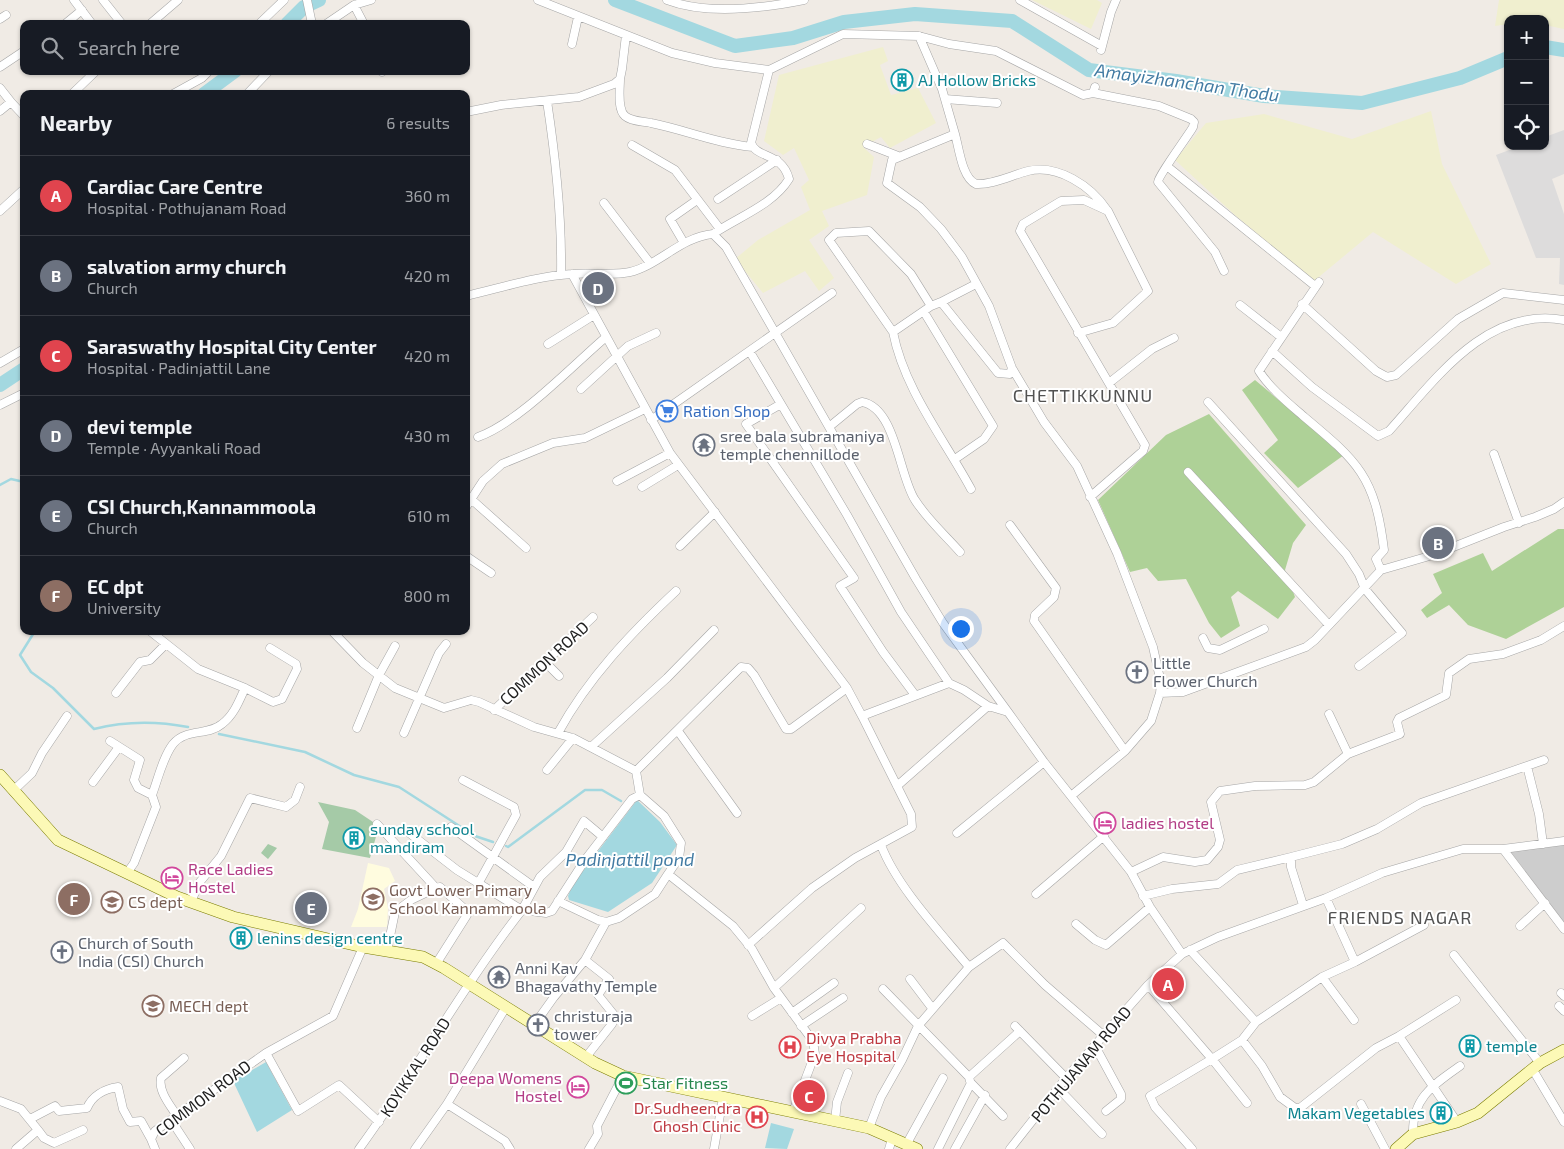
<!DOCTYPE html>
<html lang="en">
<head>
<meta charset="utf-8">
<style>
	:root { --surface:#171b24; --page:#242831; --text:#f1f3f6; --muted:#9ea1a6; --line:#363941; --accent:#2563eb }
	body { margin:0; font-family:"Exo 2",sans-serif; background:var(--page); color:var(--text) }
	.controls { position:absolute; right:15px; top:15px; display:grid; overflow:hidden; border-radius:10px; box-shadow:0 1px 4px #0004 }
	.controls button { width:45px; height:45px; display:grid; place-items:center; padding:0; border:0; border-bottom:1px solid var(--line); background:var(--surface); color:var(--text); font:25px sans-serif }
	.you { position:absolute; left:960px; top:628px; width:18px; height:18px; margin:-12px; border:4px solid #fff; border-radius:50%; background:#1a73e8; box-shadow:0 0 0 8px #1a73e833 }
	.badge { display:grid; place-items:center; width:32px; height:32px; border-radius:50%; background:var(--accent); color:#fff; font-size:16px; font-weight:700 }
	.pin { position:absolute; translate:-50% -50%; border:2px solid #fff; box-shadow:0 1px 5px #0006 }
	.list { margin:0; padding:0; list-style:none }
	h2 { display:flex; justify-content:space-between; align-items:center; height:65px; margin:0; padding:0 20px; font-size:21px }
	h2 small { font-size:16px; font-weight:400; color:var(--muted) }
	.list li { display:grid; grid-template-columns:32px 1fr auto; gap:15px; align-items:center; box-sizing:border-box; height:80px; padding:0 20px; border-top:1px solid var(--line) }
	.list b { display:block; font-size:19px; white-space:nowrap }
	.list p { margin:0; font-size:16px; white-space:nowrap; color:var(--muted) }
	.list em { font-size:16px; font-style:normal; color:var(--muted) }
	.icon { flex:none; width:28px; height:28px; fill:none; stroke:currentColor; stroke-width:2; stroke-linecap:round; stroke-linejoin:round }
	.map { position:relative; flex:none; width:1564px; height:1149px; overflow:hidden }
	.search { position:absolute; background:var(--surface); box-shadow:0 1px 4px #0004; left:20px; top:20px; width:450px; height:55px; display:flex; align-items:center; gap:12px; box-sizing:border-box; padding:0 18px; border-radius:10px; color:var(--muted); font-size:19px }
	.panel { position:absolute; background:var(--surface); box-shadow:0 1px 4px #0004; left:20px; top:90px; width:450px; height:545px; border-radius:10px }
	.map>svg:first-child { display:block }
	.residential { fill:#dddcdc }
	.education { fill:#fffcdf }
	.religious { fill:#cdcdcd }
	.farmland { fill:#f0efcf }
	.forest { fill:#aed197 }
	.cemetery { fill:#a5caa7 }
	.water { fill:#a3d8e0 }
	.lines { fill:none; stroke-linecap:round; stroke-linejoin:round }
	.stream { stroke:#a3d8e0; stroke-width:2.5 }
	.river { stroke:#a3d8e0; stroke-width:14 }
	.street-casing { stroke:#a6a6a6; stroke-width:9 }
	.secondary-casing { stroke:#7a7c00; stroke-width:12 }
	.street { stroke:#fff; stroke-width:8 }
	.secondary { stroke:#fcf9b6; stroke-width:11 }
	.labels { text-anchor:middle; stroke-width:4; stroke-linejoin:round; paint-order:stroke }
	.culture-label { font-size:16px; fill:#0d838f; stroke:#fff; text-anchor:start }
	.shop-label { font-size:16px; fill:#366cbe; stroke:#fff; text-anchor:start }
	.worship-label { font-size:16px; fill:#5b616d; stroke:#fff; text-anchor:start }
	.street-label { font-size:16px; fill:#1f1f1f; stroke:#fff }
	.hotel-label { font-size:16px; fill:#b23c85; stroke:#fff; text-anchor:start }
	.education-label { font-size:16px; fill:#785e54; stroke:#fff; text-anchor:start }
	.health-label { font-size:16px; fill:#be3a42; stroke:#fff; text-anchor:start }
	.leisure-label { font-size:16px; fill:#27864d; stroke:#fff; text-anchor:start }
	.water-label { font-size:18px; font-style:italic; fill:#427ba3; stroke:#fff }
	.neighbourhood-label { font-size:18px; letter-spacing:1px; fill:#525252; stroke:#fff }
</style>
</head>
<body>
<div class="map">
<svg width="1564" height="1149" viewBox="0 0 1564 1149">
	<rect width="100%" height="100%" fill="#f0ebe5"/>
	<!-- residential -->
	<path class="residential" d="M1564,130V174L1552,179L1564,214V285L1559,284L1560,258H1536L1496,155L1520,146H1545V137Z"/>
	<!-- education -->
	<path class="education" d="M368,863L389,868L395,881L384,889L388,908L387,927H351L358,909Z"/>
	<!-- religious -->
	<path class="religious" d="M1564,844V922L1510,851Z"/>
	<!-- farmland -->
	<path class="farmland" d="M1032,0H1097L1102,3L1091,29Z
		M1499,0H1564V29L1545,25V19H1508V24L1495,26Z
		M883,47L888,61L880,65L891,95L918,88L936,123L890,148L881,137L863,147L874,157L867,195L822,211L829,226L809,240L834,278L819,291L805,271L763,293L735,259L758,240L810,210L801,187L809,180L794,148L783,155L764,141L779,75Z
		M1431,111L1442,164L1491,264L1456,284L1373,232L1314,281L1236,216L1175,160L1206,123L1264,114L1352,139Z"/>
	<!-- forest -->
	<path class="forest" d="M1255,380L1344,455L1298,488L1264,453L1278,440L1242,390Z
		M1209,414L1306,525L1293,543L1285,570L1295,597L1278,619L1238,591L1231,597L1240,626L1221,638L1209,623L1186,579L1158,581L1147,568L1130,572L1098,500L1166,435Z
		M1558,529H1564V607L1506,639L1468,625L1449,605L1427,618L1421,610L1442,593L1433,574L1483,553L1492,571Z"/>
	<!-- cemetery -->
	<path class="cemetery" d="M318,802L355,810L379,826L370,858L322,849L329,822Z
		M268,844L277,848L268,859L261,853Z"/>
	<!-- water -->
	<path class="water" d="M637,800L660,822L677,845L652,883L608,912L569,900L568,896L573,884Z
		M266,1062L292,1110L257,1132L233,1081Z
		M771,1123L794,1129L787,1149L765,1148Z"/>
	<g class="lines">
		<!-- stream -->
		<path class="stream" d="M0,485L11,479L24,482
			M35,631L20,655L31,672L53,688L94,729C125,721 157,721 188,727
			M219,734L305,752L354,775L399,787L475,836L493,842
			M506,846L508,847L585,790H602L621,801"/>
		<!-- river -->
		<path class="river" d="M615,0L735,46L793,38L844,22L915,14L1012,21L1089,70L1176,81L1264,96L1362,103L1460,78L1508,58
			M287,24L304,7L319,0
			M1545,47L1564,50
			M204,94L235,71
			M0,385L24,369"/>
		<!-- street casing -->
		<g class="street-casing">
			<path id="street" d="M74,0L92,24
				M103,0L122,24
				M307,0L312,24
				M538,0L672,53L715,63L769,70L843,34L919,36L949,44L996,51L1083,95L1093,93L1095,87
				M667,0C706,15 764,8 804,0
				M1020,0L1102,46
				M354,5L364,24
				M0,19L6,15
				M65,24L82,10
				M150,24L178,0
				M259,24L284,0
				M326,24L354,5L371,0
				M919,36L942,89L955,134L892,160L887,183L920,207L941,229L962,257L989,306L1012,368L1044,422L1077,466L1117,553L1153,647L1161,683L1160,693L1151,721L1125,751L1071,796
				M572,44L578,17
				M1101,50L1111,12L1116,0
				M0,67L24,51
				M382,71V72
				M620,79C620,89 617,109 625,116C632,122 643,121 651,123C686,130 718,144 753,147
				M0,88L11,102
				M1093,93L1159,106L1191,119L1194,122L1193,127C1188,136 1158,176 1158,182L1215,252L1224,271
				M72,94L96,71
				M173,94L202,78L209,71
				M247,94L269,71
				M945,99L997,103
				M547,101C556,160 562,215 561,275
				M0,111L11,102L24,116
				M466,112L501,105L579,97L614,84L620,79L622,69L626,35
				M955,134C959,148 962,178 976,184C993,185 1012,175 1028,171C1058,164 1091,186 1107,210
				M867,144L898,156
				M632,145L675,170L720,229
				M1168,167L1315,286L1317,284
				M718,199L777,160
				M604,203L650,263
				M0,211L24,189
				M713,234C738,217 773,205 789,179C782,152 757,159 751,143L769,70
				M684,243L670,219L697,200
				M572,274L670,453L847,688L862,716L949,683L964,690L988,706L1008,712L1044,762L1131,872L1150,907L1182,954
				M466,296C501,288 537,276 572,274C590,272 612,276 630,272C659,265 681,237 713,234L726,247L916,579L943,623L1008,712
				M941,302L976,284
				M1302,304L1376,371L1387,377L1396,375L1458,319L1503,293L1564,300
				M1240,305L1281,337
				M931,306L893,332L829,240L836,233L869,231L911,274L931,306L941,302L998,373L1010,374L1012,368
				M924,312L993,426L984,439L955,459
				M893,332C904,389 944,439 971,489
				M1078,333L1113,323L1148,291L1108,211L1084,200L1061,201L1023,224L1020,231L1145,445L1143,451L1090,497
				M548,344L594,315
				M1272,351L1312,387L1378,436L1389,431C1435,380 1486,306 1564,320
				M750,352L847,515L901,612L949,683
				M0,363L24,349
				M1109,383L1152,349L1174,338
				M581,389L628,346L656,333
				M1208,402L1346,554L1359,574L1365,589L1402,633L1359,666
				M781,404L746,424L854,578L840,586L883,652L915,695
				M0,405L24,393
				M651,420L832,293
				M829,427L857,404L862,402C896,408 899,476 915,500C927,519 945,535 960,552
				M478,437C518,423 572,366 606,337
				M1494,454L1519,523
				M1188,472L1329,625
				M617,481L670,453
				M642,487L678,465
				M471,499L526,548
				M466,507L483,481L502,464L553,443L585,438L645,409
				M1010,525L1056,588L1054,597L1035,615L1034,621L1125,751
				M680,546L715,512
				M466,556L491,573
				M1381,570L1433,555L1504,527L1535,517L1554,509L1564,502
				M150,631L198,669L245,688L273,702L282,699L297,669L296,664L270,648
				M332,631L363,663L395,688L444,708L471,700L479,702L534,727L573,738L636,771L640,795
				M1203,638L1208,648L1220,650L1264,629
				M545,662L559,676
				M116,693L140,662L150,660L166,644
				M1160,693L1183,692L1306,647L1315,640L1381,570L1376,559L1384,550C1375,475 1357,461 1302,415C1287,402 1269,387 1259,371L1319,282
				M494,710L593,617
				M1329,714L1348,754
				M357,728L379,675L395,646
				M678,731L737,813
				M404,733L439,653L446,644
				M558,733C588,678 631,633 676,591
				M110,741L140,760L134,780L138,788L152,795
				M591,747L667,678L714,630
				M1527,766L1539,814L1543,844
				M547,770L573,738
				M636,771L741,667L748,668L754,675L786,729H791L847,688
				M463,780L514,807L516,815L478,884
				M93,782L119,747
				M897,786L988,706
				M14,790L32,773L42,753L67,716
				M640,795L664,816L681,843L679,858L668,874L733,926L752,949L774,988L813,1041L815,1054L793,1112
				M377,824L436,888L411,900L395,912L387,951
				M451,827L534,887
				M408,832L457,870L522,910L540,877L566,852L584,821L603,837
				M957,833L1044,762
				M881,845C897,887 940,932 969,967
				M1503,849L1564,841
				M1131,872L1163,857L1195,862L1207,860L1218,847L1220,840L1211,802L1220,791L1255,786L1305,785L1314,782L1348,754L1400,734L1397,722L1399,718L1446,695L1449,673L1469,659L1503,654L1541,640L1564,626
				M127,873L134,863L156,807L152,795C158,779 163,757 173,744C186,728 208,736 222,724C234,715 239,701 245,688
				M1036,894L1104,836
				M1143,896L1172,889L1218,884L1237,870L1291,857
				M1326,898L1355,962
				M558,901L598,920L606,922L619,918L655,894L668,874
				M191,902L199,883L221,856L250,798L286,807L295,800L300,787
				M1303,905L1291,867V857L1342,844L1377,829L1421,803L1544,760
				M1076,924L1095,940L1106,945L1150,907
				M1520,926L1545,903
				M748,945L812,888L855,858L912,827L911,814L862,716
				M363,947L333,1016L266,1053L298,1111L339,1085L379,1122
				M1190,950L1256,1022
				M1454,955L1540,1063
				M585,960L606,922
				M436,964L467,915V911L440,887L436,888
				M1322,977L1354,1020
				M910,979L932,1008
				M1148,985L1212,1059L1150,1096L1155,1107L1192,1149
				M774,988L861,908
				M883,989L969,1077
				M1561,993L1564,996
				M1456,1000L1399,1036L1457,1122
				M1559,1006L1564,1011
				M506,1007L447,1104L505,1141L510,1149
				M792,1013L834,983
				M752,1016L781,998
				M534,1025L554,997L585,960L609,979L598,995L615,1016L612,1024L586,1057
				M801,1026L843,998
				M1015,1026L1066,1078
				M1242,1040L1262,1066L1280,1097L1295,1108H1300L1376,1048L1399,1036
				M1095,1046L1121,1094V1099L1106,1111
				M1533,1070L1564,1122
				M970,1081L969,1077L1020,1031
				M1058,1088L1102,1134
				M0,1101L21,1109L38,1130L16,1149
				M1247,1103L1212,1059L1242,1040L1256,1022L1322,977L1355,962L1424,925
				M1361,1104L1385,1149
				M177,1116C170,1105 158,1091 161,1078L184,1058
				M30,1119L55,1106L59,1111L87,1108C92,1096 104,1089 118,1087L123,1109L130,1122L141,1121L151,1139
				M171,1120L190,1149
				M835,1121L837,1102L848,1073
				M869,1128L881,1097L902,1060L918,1026L969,967L1003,943L1045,985L1103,1035
				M38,1130L44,1138L54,1143L83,1130
				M1413,1134C1412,1098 1433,1085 1460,1066
				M906,1145L943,1078
				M155,1149L151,1139L155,1131L266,1053
				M359,1149C416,1071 463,986 522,910L546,913L552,911L585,860L632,799L640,795
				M415,1149L447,1104
				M589,1149L598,1134L597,1126L623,1076
				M714,1149L723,1098
				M889,1149L892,1139
				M938,1149L971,1083L1003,1116
				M955,1149L985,1095
				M1010,1149L1066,1078L1148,985L1182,954L1218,937L1326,898L1382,873L1463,849H1503L1564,929"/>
		</g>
		<!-- secondary casing -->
		<g class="secondary-casing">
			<path id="secondary" d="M0,775L58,840L177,897L233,917L363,947L423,957L444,968L595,1063L623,1076L869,1128L917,1149
				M1396,1149L1413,1134L1457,1122L1478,1113L1540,1063L1564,1050"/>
		</g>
		<!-- street -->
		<use href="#street" class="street"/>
		<!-- secondary -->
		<use href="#secondary" class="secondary"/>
	</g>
	<!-- icons -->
	<defs>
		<g id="building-ring" transform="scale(1.125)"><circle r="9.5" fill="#fff" stroke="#0f9aa8" stroke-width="1.5"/><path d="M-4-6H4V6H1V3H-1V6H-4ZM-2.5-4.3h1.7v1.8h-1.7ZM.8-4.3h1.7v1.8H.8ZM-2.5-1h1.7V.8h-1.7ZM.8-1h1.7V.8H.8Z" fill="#0f9aa8"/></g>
		<g id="supermarket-ring" transform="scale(1.125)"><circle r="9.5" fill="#fff" stroke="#3f7fe0" stroke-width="1.5"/><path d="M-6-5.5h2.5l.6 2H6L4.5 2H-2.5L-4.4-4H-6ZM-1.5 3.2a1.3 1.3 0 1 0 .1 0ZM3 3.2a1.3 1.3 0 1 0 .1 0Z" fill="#3f7fe0"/></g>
		<g id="temple-ring" transform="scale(1.125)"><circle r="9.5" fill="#fff" stroke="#6b7280" stroke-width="1.5"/><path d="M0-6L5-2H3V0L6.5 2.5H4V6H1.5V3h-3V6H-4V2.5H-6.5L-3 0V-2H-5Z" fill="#6b7280"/></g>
		<g id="church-ring" transform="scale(1.125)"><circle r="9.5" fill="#fff" stroke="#6b7280" stroke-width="1.5"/><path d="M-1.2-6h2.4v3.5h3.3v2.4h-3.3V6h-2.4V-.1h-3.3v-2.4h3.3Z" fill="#6b7280"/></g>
		<g id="hotel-ring" transform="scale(1.125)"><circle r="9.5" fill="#fff" stroke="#d1479c" stroke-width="1.5"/><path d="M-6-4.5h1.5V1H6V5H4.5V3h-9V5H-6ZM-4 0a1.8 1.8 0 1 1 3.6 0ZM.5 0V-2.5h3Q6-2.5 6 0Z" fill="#d1479c"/></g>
		<g id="school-ring" transform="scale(1.125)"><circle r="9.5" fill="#fff" stroke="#8d6e63" stroke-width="1.5"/><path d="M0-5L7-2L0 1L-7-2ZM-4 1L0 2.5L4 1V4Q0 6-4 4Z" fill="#8d6e63"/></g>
		<g id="university-ring" transform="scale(1.125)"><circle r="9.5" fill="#fff" stroke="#8d6e63" stroke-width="1.5"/><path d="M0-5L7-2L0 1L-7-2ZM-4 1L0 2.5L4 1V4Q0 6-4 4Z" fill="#8d6e63"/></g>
		<g id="hospital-ring" transform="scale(1.125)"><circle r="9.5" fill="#fff" stroke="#e0444e" stroke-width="1.5"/><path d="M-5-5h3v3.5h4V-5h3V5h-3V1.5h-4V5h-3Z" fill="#e0444e"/></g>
		<g id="stadium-ring" transform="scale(1.125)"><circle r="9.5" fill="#fff" stroke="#2e9e5b" stroke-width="1.5"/><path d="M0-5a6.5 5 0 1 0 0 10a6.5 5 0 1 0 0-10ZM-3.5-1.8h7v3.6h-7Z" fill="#2e9e5b"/></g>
	</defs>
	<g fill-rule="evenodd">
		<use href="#building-ring" x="902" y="80"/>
		<use href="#supermarket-ring" x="667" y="411"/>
		<use href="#temple-ring" x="704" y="445"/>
		<use href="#church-ring" x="1137" y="672"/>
		<use href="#hotel-ring" x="1105" y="823"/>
		<use href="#building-ring" x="354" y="838"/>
		<use href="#hotel-ring" x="172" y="878"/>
		<use href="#school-ring" x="373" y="899"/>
		<use href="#university-ring" x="112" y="902"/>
		<use href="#building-ring" x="241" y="938"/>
		<use href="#church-ring" x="62" y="952"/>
		<use href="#temple-ring" x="499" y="977"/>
		<use href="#university-ring" x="153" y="1006"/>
		<use href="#church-ring" x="538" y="1025"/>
		<use href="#building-ring" x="1470" y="1046"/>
		<use href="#hospital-ring" x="790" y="1047"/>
		<use href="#stadium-ring" x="626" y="1083"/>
		<use href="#hotel-ring" x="578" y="1087"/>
		<use href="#building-ring" x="1441" y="1113"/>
		<use href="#hospital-ring" x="757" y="1117"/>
	</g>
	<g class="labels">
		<!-- culture labels -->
		<g class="culture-label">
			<text x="918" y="86">AJ Hollow Bricks</text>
			<text x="370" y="835">sunday school<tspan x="370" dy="18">mandiram</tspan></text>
			<text x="257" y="944">lenins design centre</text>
			<text x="1486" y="1052">temple</text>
			<text x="1425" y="1119" text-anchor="end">Makam Vegetables</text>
		</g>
		<!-- shop labels -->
		<g class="shop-label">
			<text x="683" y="417">Ration Shop</text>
		</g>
		<!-- worship labels -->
		<g class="worship-label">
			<text x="720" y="442">sree bala subramaniya<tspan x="720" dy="18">temple chennillode</tspan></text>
			<text x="1153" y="669">Little<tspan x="1153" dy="18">Flower Church</tspan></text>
			<text x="78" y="949">Church of South<tspan x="78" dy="18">India (CSI) Church</tspan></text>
			<text x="515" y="974">Anni Kav<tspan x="515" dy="18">Bhagavathy Temple</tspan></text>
			<text x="554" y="1022">christuraja<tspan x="554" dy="18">tower</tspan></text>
		</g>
		<!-- street labels -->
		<g class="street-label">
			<text transform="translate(544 663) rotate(-43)" y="6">COMMON ROAD</text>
			<text transform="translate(1081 1064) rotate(-50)" y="6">POTHUJANAM ROAD</text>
			<text transform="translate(415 1067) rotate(-57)" y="6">KOYIKKAL ROAD</text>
			<text transform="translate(203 1098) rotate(-37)" y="6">COMMON ROAD</text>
		</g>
		<!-- hotel labels -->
		<g class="hotel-label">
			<text x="1121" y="829">ladies hostel</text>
			<text x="188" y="875">Race Ladies<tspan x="188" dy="18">Hostel</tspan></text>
			<text x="562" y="1084" text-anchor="end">Deepa Womens<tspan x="562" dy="18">Hostel</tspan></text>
		</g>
		<!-- education labels -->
		<g class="education-label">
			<text x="389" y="896">Govt Lower Primary<tspan x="389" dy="18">School Kannammoola</tspan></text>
			<text x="128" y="908">CS dept</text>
			<text x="169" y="1012">MECH dept</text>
		</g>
		<!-- health labels -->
		<g class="health-label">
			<text x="806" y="1044">Divya Prabha<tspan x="806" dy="18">Eye Hospital</tspan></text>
			<text x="741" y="1114" text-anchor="end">Dr.Sudheendra<tspan x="741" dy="18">Ghosh Clinic</tspan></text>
		</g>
		<!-- leisure labels -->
		<g class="leisure-label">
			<text x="642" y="1089">Star Fitness</text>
		</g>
		<!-- water labels -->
		<g class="water-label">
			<text transform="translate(1187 83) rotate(8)" y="6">Amayizhanchan Thodu</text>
			<text x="630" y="866">Padinjattil pond</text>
		</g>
		<!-- neighbourhood labels -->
		<g class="neighbourhood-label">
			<text x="1083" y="402">CHETTIKKUNNU</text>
			<text x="1400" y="924">FRIENDS NAGAR</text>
		</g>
	</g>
</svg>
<div class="controls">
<button>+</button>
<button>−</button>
<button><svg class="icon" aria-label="locate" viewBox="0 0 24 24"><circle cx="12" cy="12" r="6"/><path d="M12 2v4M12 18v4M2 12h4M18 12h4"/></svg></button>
</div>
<div class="you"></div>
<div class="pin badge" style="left:1168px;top:984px;background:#e0444e">A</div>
<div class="pin badge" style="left:1438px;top:543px;background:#6b7280">B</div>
<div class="pin badge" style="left:809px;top:1096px;background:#e0444e">C</div>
<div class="pin badge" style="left:598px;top:288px;background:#6b7280">D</div>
<div class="pin badge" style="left:311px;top:908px;background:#6b7280">E</div>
<div class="pin badge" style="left:74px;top:899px;background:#8d6e63">F</div>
<div class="search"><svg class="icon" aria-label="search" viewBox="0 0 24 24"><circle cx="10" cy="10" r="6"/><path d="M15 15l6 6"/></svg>Search here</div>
<section class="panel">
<h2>Nearby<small>6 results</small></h2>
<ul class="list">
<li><span class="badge" style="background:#e0444e">A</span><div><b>Cardiac Care Centre</b><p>Hospital · Pothujanam Road</p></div><em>360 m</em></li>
<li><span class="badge" style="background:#6b7280">B</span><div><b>salvation army church</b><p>Church</p></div><em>420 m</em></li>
<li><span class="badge" style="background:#e0444e">C</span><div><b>Saraswathy Hospital City Center</b><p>Hospital · Padinjattil Lane</p></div><em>420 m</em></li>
<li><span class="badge" style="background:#6b7280">D</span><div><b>devi temple</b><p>Temple · Ayyankali Road</p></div><em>430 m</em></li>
<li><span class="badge" style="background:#6b7280">E</span><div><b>CSI Church,Kannammoola</b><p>Church</p></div><em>610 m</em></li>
<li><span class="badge" style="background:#8d6e63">F</span><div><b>EC dpt</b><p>University</p></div><em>800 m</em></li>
</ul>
</section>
</div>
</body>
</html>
